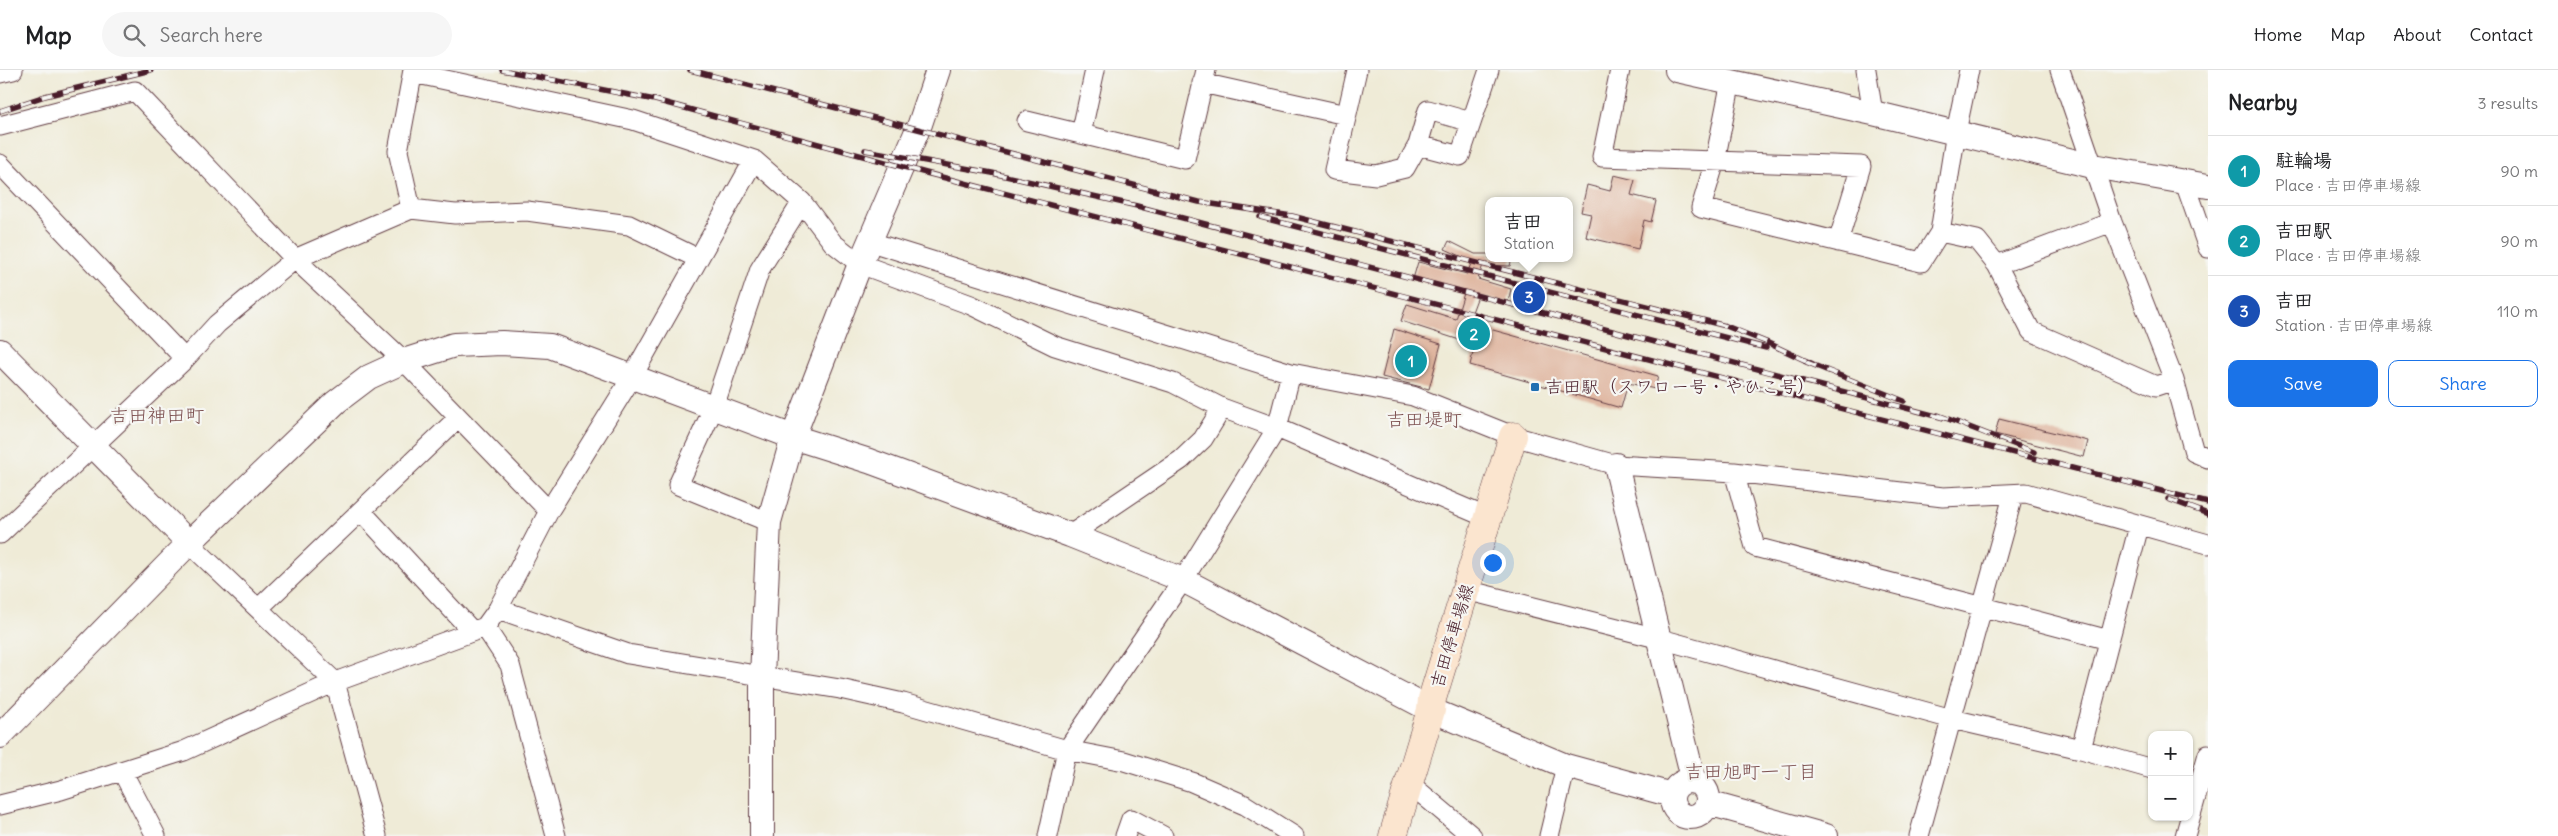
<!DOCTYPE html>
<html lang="en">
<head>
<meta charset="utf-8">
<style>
	:root { --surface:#fff; --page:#f6f6f6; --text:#202124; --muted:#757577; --line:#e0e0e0; --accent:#1a73e8 }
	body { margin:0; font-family:Delius,"Klee One",sans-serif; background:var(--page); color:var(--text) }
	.controls { position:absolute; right:15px; bottom:15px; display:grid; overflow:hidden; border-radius:10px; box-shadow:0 1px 4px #0004 }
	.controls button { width:45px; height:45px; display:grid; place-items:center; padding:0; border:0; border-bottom:1px solid var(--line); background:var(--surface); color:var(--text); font:25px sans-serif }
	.you { position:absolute; left:1492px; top:492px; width:18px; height:18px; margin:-12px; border:4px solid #fff; border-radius:50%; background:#1a73e8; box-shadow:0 0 0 8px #1a73e833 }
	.badge { display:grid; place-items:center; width:32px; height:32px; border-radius:50%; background:var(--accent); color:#fff; font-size:16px; font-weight:700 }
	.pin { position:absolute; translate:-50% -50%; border:2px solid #fff; box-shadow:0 1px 5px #0006 }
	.popup { position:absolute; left:1485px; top:127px; width:88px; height:65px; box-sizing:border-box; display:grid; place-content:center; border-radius:10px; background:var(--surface); filter:drop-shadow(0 1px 4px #0005); font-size:16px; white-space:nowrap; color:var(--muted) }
	.popup b { font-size:19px; color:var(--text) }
	.popup::after { content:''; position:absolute; left:50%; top:100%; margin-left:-10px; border:10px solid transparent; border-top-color:var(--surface) }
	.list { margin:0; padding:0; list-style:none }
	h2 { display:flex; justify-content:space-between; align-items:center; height:65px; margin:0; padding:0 20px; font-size:21px }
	h2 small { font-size:16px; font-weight:400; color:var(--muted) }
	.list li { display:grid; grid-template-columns:32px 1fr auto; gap:15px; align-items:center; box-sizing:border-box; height:70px; padding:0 20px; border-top:1px solid var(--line) }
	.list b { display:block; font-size:19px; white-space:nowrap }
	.list p { margin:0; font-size:16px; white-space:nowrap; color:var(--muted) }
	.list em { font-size:16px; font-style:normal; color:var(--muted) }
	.actions { display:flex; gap:10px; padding:15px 20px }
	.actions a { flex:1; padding:11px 0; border:1px solid var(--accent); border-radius:10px; text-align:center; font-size:18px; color:var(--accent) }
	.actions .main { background:var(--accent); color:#fff }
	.icon { flex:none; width:28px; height:28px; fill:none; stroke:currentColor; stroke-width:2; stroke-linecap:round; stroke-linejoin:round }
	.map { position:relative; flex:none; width:2208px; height:766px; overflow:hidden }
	header { display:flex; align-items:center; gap:30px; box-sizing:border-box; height:70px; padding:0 25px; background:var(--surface); border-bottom:1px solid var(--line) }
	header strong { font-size:24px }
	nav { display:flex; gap:28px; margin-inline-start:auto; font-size:18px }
	.search { width:350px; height:45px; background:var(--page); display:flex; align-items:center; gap:12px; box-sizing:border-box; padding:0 18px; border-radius:28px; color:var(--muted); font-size:19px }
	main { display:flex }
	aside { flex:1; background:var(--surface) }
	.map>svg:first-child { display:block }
	.building { fill:#deb29b }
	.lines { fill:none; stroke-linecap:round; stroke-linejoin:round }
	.minor-casing { stroke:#633e45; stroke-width:21 }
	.tertiary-casing { stroke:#633e45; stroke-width:26 }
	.secondary-casing { stroke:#633e45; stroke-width:29 }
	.minor { stroke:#fff; stroke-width:19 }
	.tertiary { stroke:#fff; stroke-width:24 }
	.secondary { stroke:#fbe5cf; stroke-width:28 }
	.rail-casing { stroke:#4a1f2b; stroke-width:5.5 }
	.rail { stroke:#f6f6f2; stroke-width:4; stroke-dasharray:11; stroke-linecap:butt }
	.poi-dot { fill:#1f6fb2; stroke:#f6f6f2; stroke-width:2 }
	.labels { text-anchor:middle; stroke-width:4.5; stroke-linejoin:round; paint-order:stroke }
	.poi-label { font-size:18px; fill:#4a1f2b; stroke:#f6f6f2; text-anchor:start }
	.street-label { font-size:18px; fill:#4a1f2b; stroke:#f6f6f2 }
	.neighbourhood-label { font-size:19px; fill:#7e5252; stroke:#f6f6f2 }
</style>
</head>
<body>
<header>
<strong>Map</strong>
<div class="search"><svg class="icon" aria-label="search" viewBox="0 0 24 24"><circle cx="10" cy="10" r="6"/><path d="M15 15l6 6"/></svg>Search here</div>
<nav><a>Home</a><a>Map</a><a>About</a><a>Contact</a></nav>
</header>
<main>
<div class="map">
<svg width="2208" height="766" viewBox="0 0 2208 766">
	<rect width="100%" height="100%" fill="#f6f6f2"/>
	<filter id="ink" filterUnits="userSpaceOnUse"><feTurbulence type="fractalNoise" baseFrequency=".02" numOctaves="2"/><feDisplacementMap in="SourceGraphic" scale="10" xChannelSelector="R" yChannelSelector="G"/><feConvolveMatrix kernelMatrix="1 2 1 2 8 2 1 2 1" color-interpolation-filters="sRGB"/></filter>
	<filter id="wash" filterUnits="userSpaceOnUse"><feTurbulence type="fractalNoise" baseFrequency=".0096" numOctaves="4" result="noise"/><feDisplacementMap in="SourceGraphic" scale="20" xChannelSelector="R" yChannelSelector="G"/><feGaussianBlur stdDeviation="1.12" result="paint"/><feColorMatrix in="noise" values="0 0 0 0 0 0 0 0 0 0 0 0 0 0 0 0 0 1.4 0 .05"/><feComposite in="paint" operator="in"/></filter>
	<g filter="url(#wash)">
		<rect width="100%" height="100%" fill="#efebd7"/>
		<g id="blocks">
			<!-- building -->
			<path class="building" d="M1614,105L1635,110L1631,125L1656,131L1651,152L1644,150L1638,179L1586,167L1591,144L1581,142L1587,115L1610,121Z
				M1449,171L1475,184H1489V188H1512L1510,196L1483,195L1478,209L1511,219L1508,232L1478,226L1468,253L1658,306L1655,319L1628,313L1621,338L1470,295L1475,275L1401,251L1407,234L1456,249L1464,223L1413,209L1418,192L1467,204L1472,191L1445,179Z
				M1394,259L1441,274L1429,319L1382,307Z
				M1999,349L2088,371L2084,387L1995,364Z"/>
		</g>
	</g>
	<g filter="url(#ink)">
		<use href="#blocks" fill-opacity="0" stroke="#633e45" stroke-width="1"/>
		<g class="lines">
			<!-- minor casing -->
			<g class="minor-casing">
				<path id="minor" d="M1357,0L1334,100L1376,105L1405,98L1418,75
					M1620,0L1602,87L1861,96L1838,172
					M1866,0L1873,43
					M2060,0L2112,152L2174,310L2194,382L2208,388
					M0,3L13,0
					M1731,11L1715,91L1701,138L1921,192L1940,162L1977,170L1997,195L2031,261L2156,316L2174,310
					M1202,13L1346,45
					M1027,51L1185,89L1206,0
					M1471,52L1428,40L1418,75L1460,86L1489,0
					M0,56L135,21L295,189L404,291L549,441
					M1081,64L1095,0
					M754,90L802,132L833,173L860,194L971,235L1055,276L1173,313L1222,338L1277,358L1488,448
					M0,94L185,289
					M2184,110L2208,178
					M411,139L398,81L413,0
					M1940,162L1956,62L1969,0
					M871,172L1291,303L1413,326L1513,366L1616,395L1734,402L1943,427L2026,423L2208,474
					M1997,195L2112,152
					M1734,402L1755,477L2109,570
					M361,441L472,561
					M769,452L678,415L714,337L760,199L802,132
					M0,464L185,289L217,254L295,189L411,139L455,144L527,141L629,155L697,188
					M1070,465L1181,390L1203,369L1222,338
					M189,473L335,612L377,766
					M1466,520L1661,569L1952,649L2081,679L2152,699
					M259,538L458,348
					M498,539L628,584L840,619L903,633L1067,680L1124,691L1192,712L1245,735L1294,766
					M485,557L510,595L556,766
					M2081,679L2139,456
					M122,701L156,766
					M1409,713L1472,766
					M0,735L61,720L184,681L335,612L485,557L498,539L549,441L632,307L754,90L633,50L413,3
					M1048,766L1067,680L1183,510L1277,358L1291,303
					M1125,766L1131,749L1163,766
					M1549,766L1566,696
					M1919,766L2013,426
					M2185,766L2208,684"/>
			</g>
			<!-- tertiary casing -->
			<g class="tertiary-casing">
				<path id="tertiary" d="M1677,0L1873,43L2093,96L2208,116
					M0,281L189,473
					M1616,395L1694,712
					M0,666L189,473L336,332L369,307L404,291L454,275L502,273L550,276L793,367L869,391L1070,465L1183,510L1431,640L1566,696L1672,725
					M1672 729a18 18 0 1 1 36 0a18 18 0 1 1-36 0Z
					M1708,733L1826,766
					M762,766V607L769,452L793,367L860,194L920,54L938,0"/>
			</g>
			<!-- secondary casing -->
			<g class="secondary-casing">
				<path id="secondary" d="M1393,766L1431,640L1432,629L1513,366"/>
			</g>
			<!-- minor -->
			<use href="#minor" class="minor"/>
			<!-- tertiary -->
			<use href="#tertiary" class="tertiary"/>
			<!-- secondary -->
			<use href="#secondary" class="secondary"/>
			<!-- rail casing -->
			<g class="rail-casing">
				<path id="rail" d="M502,0L655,30L926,103L2208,433
					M690,0L1199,132L1292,146L1726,256L1766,272L1813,294
					M0,41L45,26L151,0
					M865,80L992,103L1137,136L1944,348
					M1260,147L1766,278
					M1806,292L1904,331
					M1938,345L2034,382
					M2168,429L2208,444"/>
			</g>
			<!-- rail -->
			<use href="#rail" class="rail"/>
		</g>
	</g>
	<!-- markers -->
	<rect class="poi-dot" x="1530" y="312" width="10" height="10" rx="2.5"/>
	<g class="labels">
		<!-- poi labels -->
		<g class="poi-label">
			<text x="1545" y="323">吉田駅（スワロー号・やひこ号）</text>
		</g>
		<!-- street labels -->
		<g class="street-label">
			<text transform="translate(1452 566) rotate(-73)" y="6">吉田停車場線</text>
		</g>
		<!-- neighbourhood labels -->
		<g class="neighbourhood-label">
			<text x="157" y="352">吉田神田町</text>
			<text x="1424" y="356">吉田堤町</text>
			<text x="1751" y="708">吉田旭町一丁目</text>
		</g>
	</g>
</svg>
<div class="controls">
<button>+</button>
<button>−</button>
</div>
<div class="you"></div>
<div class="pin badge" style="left:1411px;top:291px;background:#0f9aa8">1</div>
<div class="pin badge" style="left:1474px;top:264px;background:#0f9aa8">2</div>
<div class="pin badge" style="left:1529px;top:227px;background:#1a4fb4">3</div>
<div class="popup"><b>吉田</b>Station</div>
</div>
<aside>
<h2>Nearby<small>3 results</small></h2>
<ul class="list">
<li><span class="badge" style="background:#0f9aa8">1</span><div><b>駐輪場</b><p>Place · 吉田停車場線</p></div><em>90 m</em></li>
<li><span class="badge" style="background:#0f9aa8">2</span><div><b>吉田駅</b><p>Place · 吉田停車場線</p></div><em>90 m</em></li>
<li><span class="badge" style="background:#1a4fb4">3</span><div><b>吉田</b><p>Station · 吉田停車場線</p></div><em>110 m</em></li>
</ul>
<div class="actions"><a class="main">Save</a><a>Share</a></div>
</aside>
</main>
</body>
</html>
